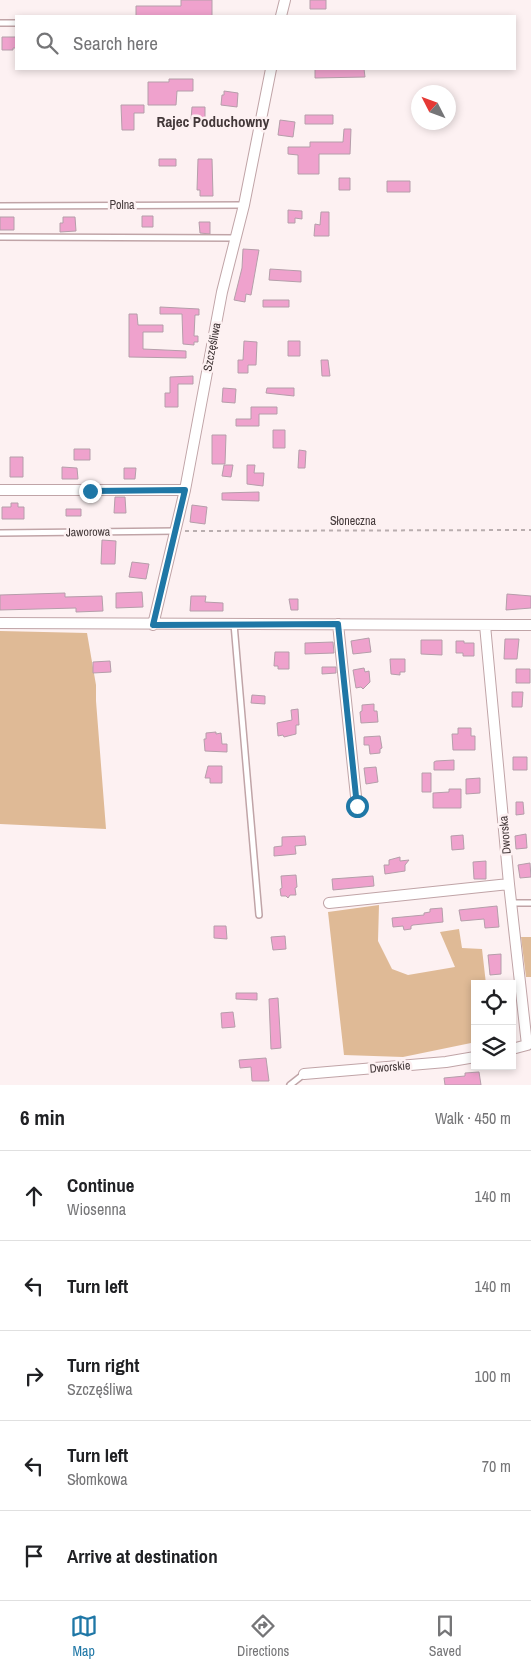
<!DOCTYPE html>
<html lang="en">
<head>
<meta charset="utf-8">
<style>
	:root { --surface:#fff; --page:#f6f6f6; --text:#202124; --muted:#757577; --line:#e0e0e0; --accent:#1f77a6 }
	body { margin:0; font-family:"Archivo Narrow",sans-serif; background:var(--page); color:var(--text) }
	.controls { position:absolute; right:15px; bottom:15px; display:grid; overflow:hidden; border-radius:0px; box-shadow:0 2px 8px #0003 }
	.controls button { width:45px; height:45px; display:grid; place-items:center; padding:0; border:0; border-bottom:1px solid var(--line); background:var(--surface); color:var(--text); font:25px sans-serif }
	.compass { position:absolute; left:411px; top:85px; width:45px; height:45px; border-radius:50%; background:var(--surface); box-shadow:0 2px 8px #0003; rotate:312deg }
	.stop { position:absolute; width:15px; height:15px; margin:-11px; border:4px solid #1f77a6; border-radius:50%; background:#fff }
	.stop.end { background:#1f77a6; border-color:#fff; box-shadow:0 1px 5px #0008 }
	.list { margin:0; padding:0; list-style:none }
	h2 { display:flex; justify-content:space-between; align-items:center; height:65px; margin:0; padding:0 20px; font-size:21px }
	h2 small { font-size:16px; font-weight:400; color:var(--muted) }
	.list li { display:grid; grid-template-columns:32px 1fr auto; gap:15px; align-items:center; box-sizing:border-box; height:90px; padding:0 20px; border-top:1px solid var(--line) }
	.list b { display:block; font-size:19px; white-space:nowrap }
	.list p { margin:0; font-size:16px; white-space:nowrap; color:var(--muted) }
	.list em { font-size:16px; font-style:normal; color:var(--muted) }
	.icon { flex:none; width:28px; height:28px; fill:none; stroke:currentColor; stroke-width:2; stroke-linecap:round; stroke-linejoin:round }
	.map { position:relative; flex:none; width:531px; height:1085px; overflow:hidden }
	.search { position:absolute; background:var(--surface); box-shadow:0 2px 8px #0003; left:15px; right:15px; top:15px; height:55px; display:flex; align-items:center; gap:12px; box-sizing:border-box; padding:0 18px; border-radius:0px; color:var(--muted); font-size:19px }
	.sheet { height:515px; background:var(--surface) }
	nav { display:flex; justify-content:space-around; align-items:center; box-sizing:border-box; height:70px; border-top:1px solid var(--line); background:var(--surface); font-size:14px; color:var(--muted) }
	nav a { display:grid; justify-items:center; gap:2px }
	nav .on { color:var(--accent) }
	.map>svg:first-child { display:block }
	.green { fill:#dfba96 }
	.building { fill:#efa2cd; stroke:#b59eaa }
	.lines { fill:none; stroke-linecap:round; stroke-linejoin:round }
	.lane-casing { stroke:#c0a4a7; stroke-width:8 }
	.street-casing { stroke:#c0a4a7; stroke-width:12 }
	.path { stroke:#b9aeaf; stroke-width:2; stroke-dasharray:4 4; stroke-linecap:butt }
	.lane { stroke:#fff; stroke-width:5 }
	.street { stroke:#fff; stroke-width:10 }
	.route { stroke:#1f77a6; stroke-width:6 }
	.labels { text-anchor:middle; stroke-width:5; stroke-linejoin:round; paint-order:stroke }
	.street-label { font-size:12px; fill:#433839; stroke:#fdf1f2 }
	.quarter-label { font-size:15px; font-weight:bold; fill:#433839; stroke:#fdf1f2 }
</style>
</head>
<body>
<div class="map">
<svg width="531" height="1085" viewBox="0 0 531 1085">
	<rect width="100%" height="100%" fill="#fdf1f2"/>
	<!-- green -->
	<path class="green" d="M0,631L87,633L96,685V701L106,829L0,824Z
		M379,905L378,941L392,969L408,975L455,967L440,932L459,929L462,948L482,949L486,984H475V1033L471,1043L403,1057L344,1055L328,912Z
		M521,937H531V977H526Z"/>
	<!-- building -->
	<path class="building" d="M181,0H212V16H136V6H181Z
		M310,0H326V9H310Z
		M2,37H16V48H13V50H2Z
		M315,69H364L365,77L315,78Z
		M169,79H193V91H177L176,105H148V82H169Z
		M224,91L238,93L237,107L221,105L222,95H224Z
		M121,105H144V113H134V130H122Z
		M192,107H205V120H191Z
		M305,115H333V124H305Z
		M280,120L295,122L293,137L278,135Z
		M344,129H351L350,154H319V174H298V155L288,154V147H310V142H343Z
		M159,159H176V166H159Z
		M198,159H212L213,196H200V190H197Z
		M339,178H350V190H339Z
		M387,181H410V192H387Z
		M288,210L302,211V219L295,218V223H288Z
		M321,212H329V236H314L315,224L320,225Z
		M142,216H153V227H142Z
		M0,217H14V230H0Z
		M63,217H75L76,231L60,232V223H63Z
		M199,222H210V234L200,233Z
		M243,249L259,250L251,295L246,294L245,302L234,300L242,268Z
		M270,269L301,271V282L269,280Z
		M263,300H289V307H263Z
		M160,307L199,309V315H195L194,336H198V342H194V345L183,344L182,314H160Z
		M129,314H137L138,325H163V332H143V349L186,351V358L129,357Z
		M244,341L257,342L256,365H248V373H238V360H243Z
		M288,341H300V356H288Z
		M321,360H328L330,376H322Z
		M193,376V384H178V407H165V393H170V377Z
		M223,388L236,389L235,403L222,402Z
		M267,388H294V396L266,393Z
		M251,407H277V414H259V426H236V419H251Z
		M273,430H285V448H273Z
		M212,435H226L225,464H212Z
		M74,449H90V460H74Z
		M299,450L306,451L305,468H298Z
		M10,457H23V477H10Z
		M224,465H233L231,477L222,476Z
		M247,465H255L254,473H264L263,486L247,484Z
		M62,467L77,468L78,479H62Z
		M124,468H136L135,479H124Z
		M259,492V501L222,500V493Z
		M115,497H125L126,513H114Z
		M11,503H18V507H24V519H2V507H11Z
		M192,505L207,507L205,524L190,522Z
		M66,509H81V516H66Z
		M102,540L116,541L115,564H101Z
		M132,562L149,564L146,579L129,577Z
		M142,592L143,607L116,608V593Z
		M65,593V597L102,596L103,611L76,612V608L0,610V595Z
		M507,594L531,596V608L506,610Z
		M191,596H206L205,602L223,603V611H190Z
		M289,599H298V610H291Z
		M369,638L371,652L353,654L351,641Z
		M505,639H519L517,659H504Z
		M421,640H442V655L421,654Z
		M456,641H464V643H474V656H463V653H456Z
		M333,642L334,653L305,654V643Z
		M275,652H289V669H278V666H274Z
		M390,659H405V672H400V675L391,674Z
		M110,661L111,672L93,673V662Z
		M322,667H336V673L322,674Z
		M364,668L365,672L369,671L370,682L363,689L361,687L356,688L353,670Z
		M516,669H530V683H516Z
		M512,692H523L522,707H512Z
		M252,695L265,696V704L251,703Z
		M374,704V711H377L378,722L361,723L360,712L362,711V705Z
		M298,709L299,725H296V734L284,737L283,735L278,736L277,723L292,720L291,710Z
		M458,728H471V736H475V750H453L452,734H458Z
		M216,732V734L221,733L222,744H227V752L205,751L204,739H206V733Z
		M380,736L382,748L380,749V753L370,754L369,745H364V737Z
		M513,757H527V770H513Z
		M454,760V770H434V762L436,761Z
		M208,766H222V783H210V778H205Z
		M376,767L378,782L366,784L364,768Z
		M422,773H431V792H422Z
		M480,778V793L466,794V779Z
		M449,789H461V808H433V793L449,792Z
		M516,802H523L524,814L516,815Z
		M526,834L527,848L516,849L515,836Z
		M463,835L464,849L452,850L451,836Z
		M305,836L306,845L295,846L296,854L274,856V847L282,846V837Z
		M400,857V861L409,860L405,865V871L385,874L384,865H389V860Z
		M486,861V879H474L473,862Z
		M530,863L531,877L520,878L518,865Z
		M296,875L297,887L295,888L296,895H290L288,898L286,896H281L280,889L282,888L281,876Z
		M373,876L374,886L333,890L332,879Z
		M497,906L499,927L485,928L484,919L461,921L459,910Z
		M442,908L443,922L413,925L411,926V929L404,930L403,926L393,927L392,918L424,915V913L430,912V909Z
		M214,926H226L227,939L214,938Z
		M285,936L286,949L273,950L271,937Z
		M501,954V974L490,975L488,955Z
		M236,993H257V1000L236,999Z
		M278,998L281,1048L271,1049L269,999Z
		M233,1012L235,1027L222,1028L221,1013Z
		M266,1058L269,1081H252L251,1067L240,1068L239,1060Z
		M479,1072L481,1085H445L444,1078L465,1076V1073Z"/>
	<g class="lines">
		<!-- lane casing -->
		<g class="lane-casing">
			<path id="lane" d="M0,23H16
				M0,206L244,205
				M0,237L234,238
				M0,533L176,531
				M234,624L259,915
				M512,903H531
				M290,1085L304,1074"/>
		</g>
		<!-- street casing -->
		<g class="street-casing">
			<path id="street" d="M281,16L285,0
				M0,490H185
				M0,623L531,625
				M338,624L357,806
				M153,625L185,490L222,292L244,205L271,69
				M485,625L509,884L527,1045L512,1049
				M329,903L509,884
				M304,1074L446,1062L475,1057"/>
		</g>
		<!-- path -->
		<path class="path" d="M185,531L531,530"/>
		<!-- lane -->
		<use href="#lane" class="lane"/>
		<!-- street -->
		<use href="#street" class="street"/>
	</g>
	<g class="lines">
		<!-- route -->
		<path class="route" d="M90,491L185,490L153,625L338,624L357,806"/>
	</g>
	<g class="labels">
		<!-- street labels -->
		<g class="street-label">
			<text x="122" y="209">Polna</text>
			<text transform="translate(212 347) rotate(-79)" y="4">Szczęśliwa</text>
			<text x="353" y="525">Słoneczna</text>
			<text transform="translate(88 532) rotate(-1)" y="4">Jaworowa</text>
			<text transform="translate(505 835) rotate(-95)" y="4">Dworska</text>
			<text transform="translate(390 1067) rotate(-5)" y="4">Dworskie</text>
		</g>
		<!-- quarter labels -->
		<g class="quarter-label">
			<text x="213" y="127">Rajec Poduchowny</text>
		</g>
	</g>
</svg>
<div class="controls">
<button><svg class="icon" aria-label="locate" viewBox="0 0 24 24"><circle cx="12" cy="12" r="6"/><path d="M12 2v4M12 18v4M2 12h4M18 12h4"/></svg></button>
<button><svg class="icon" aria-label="layers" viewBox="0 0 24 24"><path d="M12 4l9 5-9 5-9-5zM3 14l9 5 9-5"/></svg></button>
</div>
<svg class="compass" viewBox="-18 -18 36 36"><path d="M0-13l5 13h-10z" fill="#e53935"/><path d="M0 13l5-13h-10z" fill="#757577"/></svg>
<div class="stop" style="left:357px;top:806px"></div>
<div class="stop end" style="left:90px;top:491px"></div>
<div class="search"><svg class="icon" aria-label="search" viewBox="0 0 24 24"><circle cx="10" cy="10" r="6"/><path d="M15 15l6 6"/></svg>Search here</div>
</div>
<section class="sheet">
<h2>6 min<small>Walk · 450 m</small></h2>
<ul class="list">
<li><svg class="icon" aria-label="ahead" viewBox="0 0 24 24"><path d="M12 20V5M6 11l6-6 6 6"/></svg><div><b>Continue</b><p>Wiosenna</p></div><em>140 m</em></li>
<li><svg class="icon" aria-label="left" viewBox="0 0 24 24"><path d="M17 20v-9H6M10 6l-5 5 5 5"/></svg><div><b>Turn left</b></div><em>140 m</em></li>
<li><svg class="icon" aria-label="right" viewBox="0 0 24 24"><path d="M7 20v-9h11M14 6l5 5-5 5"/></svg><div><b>Turn right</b><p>Szczęśliwa</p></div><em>100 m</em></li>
<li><svg class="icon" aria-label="left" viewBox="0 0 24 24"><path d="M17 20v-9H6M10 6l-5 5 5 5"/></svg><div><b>Turn left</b><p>Słomkowa</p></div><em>70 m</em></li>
<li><svg class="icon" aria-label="arrive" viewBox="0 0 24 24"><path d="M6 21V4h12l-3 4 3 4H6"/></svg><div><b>Arrive at destination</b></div></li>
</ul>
</section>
<nav>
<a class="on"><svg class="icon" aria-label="map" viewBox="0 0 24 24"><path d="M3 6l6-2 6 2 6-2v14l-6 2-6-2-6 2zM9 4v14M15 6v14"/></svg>Map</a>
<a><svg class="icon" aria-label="directions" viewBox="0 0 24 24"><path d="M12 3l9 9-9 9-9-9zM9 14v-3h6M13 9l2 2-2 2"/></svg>Directions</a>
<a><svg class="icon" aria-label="saved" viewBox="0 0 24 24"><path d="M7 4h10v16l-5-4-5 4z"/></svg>Saved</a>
</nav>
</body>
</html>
